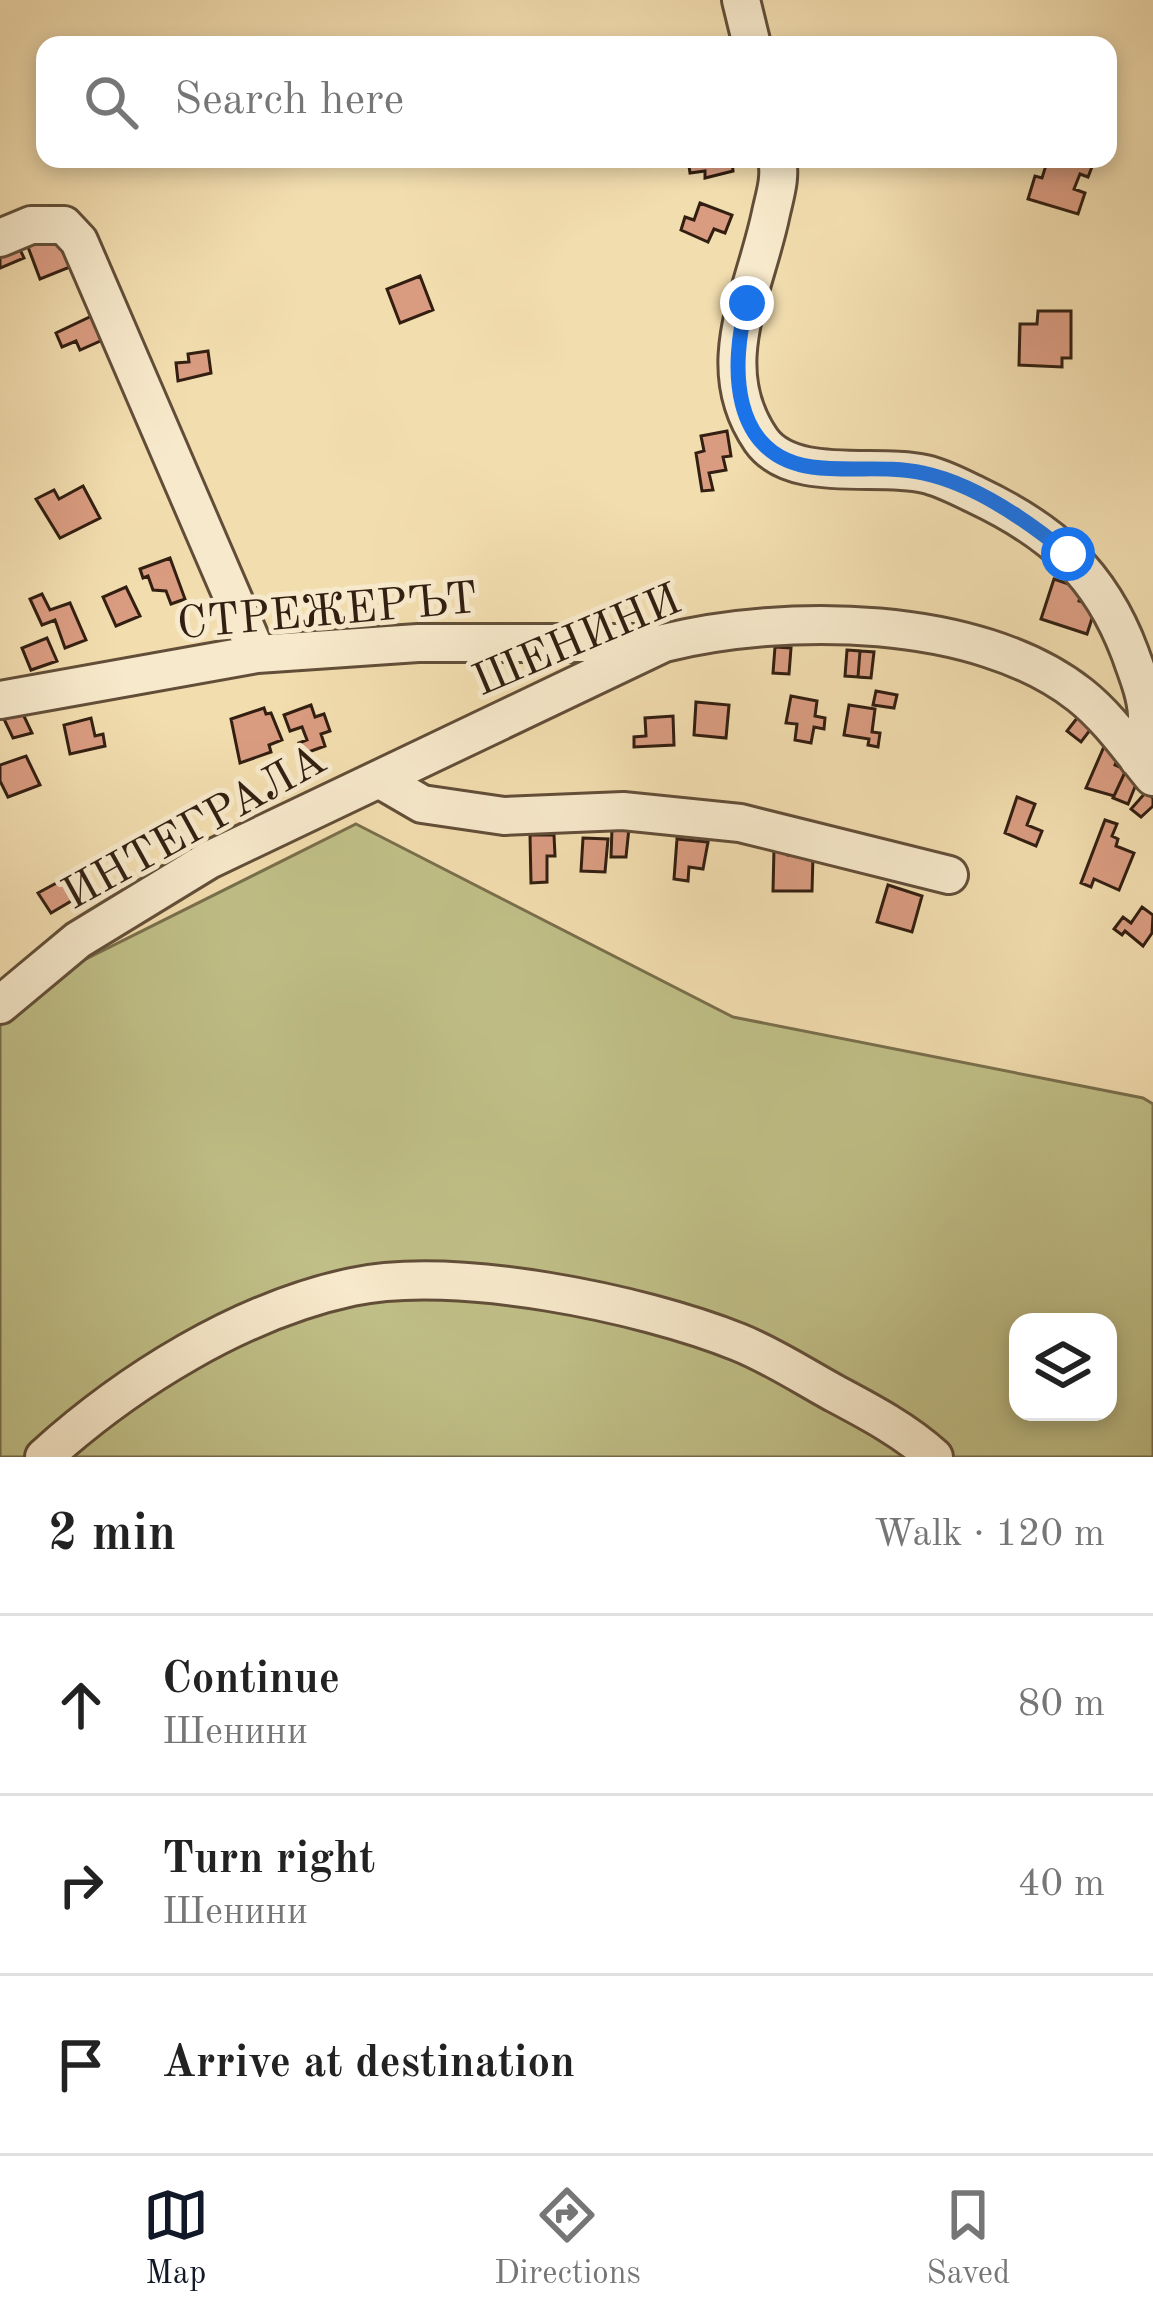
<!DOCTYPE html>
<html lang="en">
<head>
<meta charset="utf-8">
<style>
	:root { --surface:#fff; --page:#f2f2f2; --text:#222; --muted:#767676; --line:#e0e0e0; --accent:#111827 }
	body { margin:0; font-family:"Old Standard TT",serif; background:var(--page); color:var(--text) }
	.controls { position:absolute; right:36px; bottom:36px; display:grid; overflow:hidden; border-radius:24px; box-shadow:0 6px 18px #0003 }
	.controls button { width:108px; height:108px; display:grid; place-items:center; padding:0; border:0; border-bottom:3px solid var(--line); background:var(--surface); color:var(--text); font:60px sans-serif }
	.stop { position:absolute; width:36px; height:36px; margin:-27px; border:9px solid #1a73e8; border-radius:50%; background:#fff }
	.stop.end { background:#1a73e8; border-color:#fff; box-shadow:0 3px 12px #0008 }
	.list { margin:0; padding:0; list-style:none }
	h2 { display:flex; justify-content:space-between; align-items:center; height:156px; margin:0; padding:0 48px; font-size:51px }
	h2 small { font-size:39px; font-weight:400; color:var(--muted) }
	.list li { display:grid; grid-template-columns:78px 1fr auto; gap:36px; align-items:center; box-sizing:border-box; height:180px; padding:0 48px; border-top:3px solid var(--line) }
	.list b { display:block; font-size:45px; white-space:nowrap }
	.list p { margin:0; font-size:39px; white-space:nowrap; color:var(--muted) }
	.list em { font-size:39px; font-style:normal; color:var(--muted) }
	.icon { flex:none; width:66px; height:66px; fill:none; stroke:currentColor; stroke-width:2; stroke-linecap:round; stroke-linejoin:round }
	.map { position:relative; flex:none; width:1153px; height:1457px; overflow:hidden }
	.search { position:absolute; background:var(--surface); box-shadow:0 6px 18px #0003; left:36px; right:36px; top:36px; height:132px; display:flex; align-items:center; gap:30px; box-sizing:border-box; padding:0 42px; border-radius:24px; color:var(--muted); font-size:45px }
	.sheet { height:696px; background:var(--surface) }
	nav { display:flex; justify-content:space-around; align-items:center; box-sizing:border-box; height:168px; border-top:3px solid var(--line); background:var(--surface); font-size:33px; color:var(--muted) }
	nav a { display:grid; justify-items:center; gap:6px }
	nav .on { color:var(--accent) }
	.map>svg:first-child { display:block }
	.green { fill:#c0bf87; stroke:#796f4c; stroke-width:3; fill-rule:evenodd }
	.building { fill:#da9c81; stroke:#321f11; stroke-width:3 }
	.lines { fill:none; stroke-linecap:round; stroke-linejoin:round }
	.minor-casing { stroke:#624e38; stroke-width:42 }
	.minor { stroke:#f7e9cb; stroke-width:36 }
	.route { stroke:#1a73e8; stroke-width:15 }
	.labels { text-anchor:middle; stroke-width:10; stroke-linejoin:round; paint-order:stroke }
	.street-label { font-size:45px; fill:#321f11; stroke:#f7e9cb }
</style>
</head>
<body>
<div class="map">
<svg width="1153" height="1457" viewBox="0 0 1153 1457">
	<rect width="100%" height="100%" fill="#f2ddaf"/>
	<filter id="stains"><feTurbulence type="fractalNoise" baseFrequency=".00167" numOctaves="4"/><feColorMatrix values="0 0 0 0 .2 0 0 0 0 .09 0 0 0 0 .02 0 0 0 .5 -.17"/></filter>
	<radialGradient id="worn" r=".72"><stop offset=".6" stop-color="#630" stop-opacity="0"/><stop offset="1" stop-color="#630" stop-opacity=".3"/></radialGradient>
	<!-- green -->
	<path class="green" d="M356,824L733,1017L1143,1098L1153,1104V1457H0V1002ZM1018,1322H1108V1412H1018Z"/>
	<!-- building -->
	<path class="building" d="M688,159H732L733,171L705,178V171L690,173Z
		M1048,159L1061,163L1062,159H1095L1088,177L1080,174L1074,189L1085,193L1078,214L1028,199L1035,176L1042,178Z
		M700,203L732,215L725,233L714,229L708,242L681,230L685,217L694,220Z
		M60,225L75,265L40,279L25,239Z
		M17,243L24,258L0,268V249Z
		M420,276L433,310L400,323L387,289Z
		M1038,311H1071V358H1062V367L1019,365L1020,324H1037Z
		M96,314L107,338L80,350L76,341L62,347L56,333Z
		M208,351L211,373L178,381L176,363L189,362L188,354Z
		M727,431L731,456L723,457L726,470L709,473L713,490L702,491L696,453L704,451L701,436Z
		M83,486L100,518L60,538L36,499L54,490L59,499Z
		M170,558L185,599L171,604L166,591L153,590L148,576L143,578L140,569Z
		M1054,579L1083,589L1079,601L1096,606L1087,634L1041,619Z
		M126,587L140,616L116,626L103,597Z
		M42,594L50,610L70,603L86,640L65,648L55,620L42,625L30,599Z
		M47,638L57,661L31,670L22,648Z
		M775,647L791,648L789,674L773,673Z
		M847,650L860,651L858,677L845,676Z
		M860,651L874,652L871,678L858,677Z
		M876,691L897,695L894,708L873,705Z
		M791,696L817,701L815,716L825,718L824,729L814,727L811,743L795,740L797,724L786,723Z
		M696,702L729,705L726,738L694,735Z
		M311,705L315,717L324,714L330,731L321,734L325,746L303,754L299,743L307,740L302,727L290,731L284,715Z
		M849,705L875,709L872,732L880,733L878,747L868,745L869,739L844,735Z
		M264,708L266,714L271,713L282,740L269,745L271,752L240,763L231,719Z
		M22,712L32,733L13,738L3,717Z
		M1081,713L1094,725L1081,742L1067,731Z
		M673,716L674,745L634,747V737L646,736L645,718Z
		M91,718L95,736L103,734L105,746L70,754L64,725Z
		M1106,742L1120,754L1115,765L1126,770L1114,796L1086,788Z
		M26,756L40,785L8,797L0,781V765Z
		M1126,770L1139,777L1128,804L1113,798Z
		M1146,792L1153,798V806L1141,817L1131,809Z
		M1017,797L1035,804L1027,825L1042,831L1036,846L1005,833Z
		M1105,820L1117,824L1112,836L1118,839L1116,846L1134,853L1119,890L1094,879L1091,887L1081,883Z
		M679,822L707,825L708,842L677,839Z
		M612,828H629L626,857H611Z
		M530,835H554L555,856H547V882L531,883Z
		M583,838L608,839L605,872L581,871Z
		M677,839L708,842L703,869L689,867L688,881L674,879Z
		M774,848H788V855L813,856L812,891H773Z
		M64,879L78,897L51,913L38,893Z
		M888,885L922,896L912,932L877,922Z
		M1142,907L1153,915L1152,933L1143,946L1125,931L1122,935L1114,929L1123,917L1131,923Z"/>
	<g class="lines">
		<!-- minor casing -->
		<g class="minor-casing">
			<path id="minor" d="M741,0L752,45
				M777,159C781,177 775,195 771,213C755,291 710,366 761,440C792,484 877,463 925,474C943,478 959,487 976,495C1052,531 1100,573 1130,653C1137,673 1146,694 1147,715C1147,729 1142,745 1138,759
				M0,238L31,225H64L79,241L257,654
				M0,700L257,654L418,643H654
				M379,779L422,804L504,816L623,811L740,823L949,875
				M0,1005L78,940L209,860L664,643C785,613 977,614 1080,695C1109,718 1130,749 1153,777
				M44,1457C128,1381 240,1311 352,1287C455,1265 641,1303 738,1342C771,1355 803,1376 834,1393C868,1411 906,1431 934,1457"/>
		</g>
		<!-- minor -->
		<use href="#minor" class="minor"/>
	</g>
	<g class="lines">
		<!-- route -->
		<path class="route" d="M747,303C730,365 730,456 812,467C849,472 886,465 923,473C975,484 1028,521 1068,554"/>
	</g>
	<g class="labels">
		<!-- street labels -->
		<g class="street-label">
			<text transform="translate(327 609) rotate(-5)" y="16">СТРЕЖЕРЪТ</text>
			<text transform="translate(576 638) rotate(-23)" y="16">ШЕНИНИ</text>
			<text transform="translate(193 825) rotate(-29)" y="16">ИНТЕГРАЛА</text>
		</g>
	</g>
	<rect width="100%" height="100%" filter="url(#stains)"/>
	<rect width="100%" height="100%" fill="url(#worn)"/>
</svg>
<div class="controls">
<button><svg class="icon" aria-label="layers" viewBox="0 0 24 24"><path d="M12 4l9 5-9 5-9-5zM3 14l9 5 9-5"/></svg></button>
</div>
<div class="stop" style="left:1068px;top:554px"></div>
<div class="stop end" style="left:747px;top:303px"></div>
<div class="search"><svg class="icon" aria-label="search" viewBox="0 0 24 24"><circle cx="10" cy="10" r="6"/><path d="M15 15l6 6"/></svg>Search here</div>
</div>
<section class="sheet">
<h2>2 min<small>Walk · 120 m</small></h2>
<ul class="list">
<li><svg class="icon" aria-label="ahead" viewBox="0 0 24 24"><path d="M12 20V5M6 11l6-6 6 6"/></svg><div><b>Continue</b><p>Шенини</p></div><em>80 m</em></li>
<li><svg class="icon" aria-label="right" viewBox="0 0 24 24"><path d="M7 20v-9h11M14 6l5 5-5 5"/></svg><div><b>Turn right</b><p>Шенини</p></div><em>40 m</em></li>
<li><svg class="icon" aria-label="arrive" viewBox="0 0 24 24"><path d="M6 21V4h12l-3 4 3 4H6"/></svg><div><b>Arrive at destination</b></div></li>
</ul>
</section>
<nav>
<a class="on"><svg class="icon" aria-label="map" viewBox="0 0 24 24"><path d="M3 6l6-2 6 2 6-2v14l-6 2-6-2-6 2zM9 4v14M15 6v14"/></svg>Map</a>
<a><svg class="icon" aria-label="directions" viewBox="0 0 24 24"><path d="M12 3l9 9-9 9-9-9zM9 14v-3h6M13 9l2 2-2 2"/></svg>Directions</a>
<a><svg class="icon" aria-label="saved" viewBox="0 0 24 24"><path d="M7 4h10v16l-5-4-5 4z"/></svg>Saved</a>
</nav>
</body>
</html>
